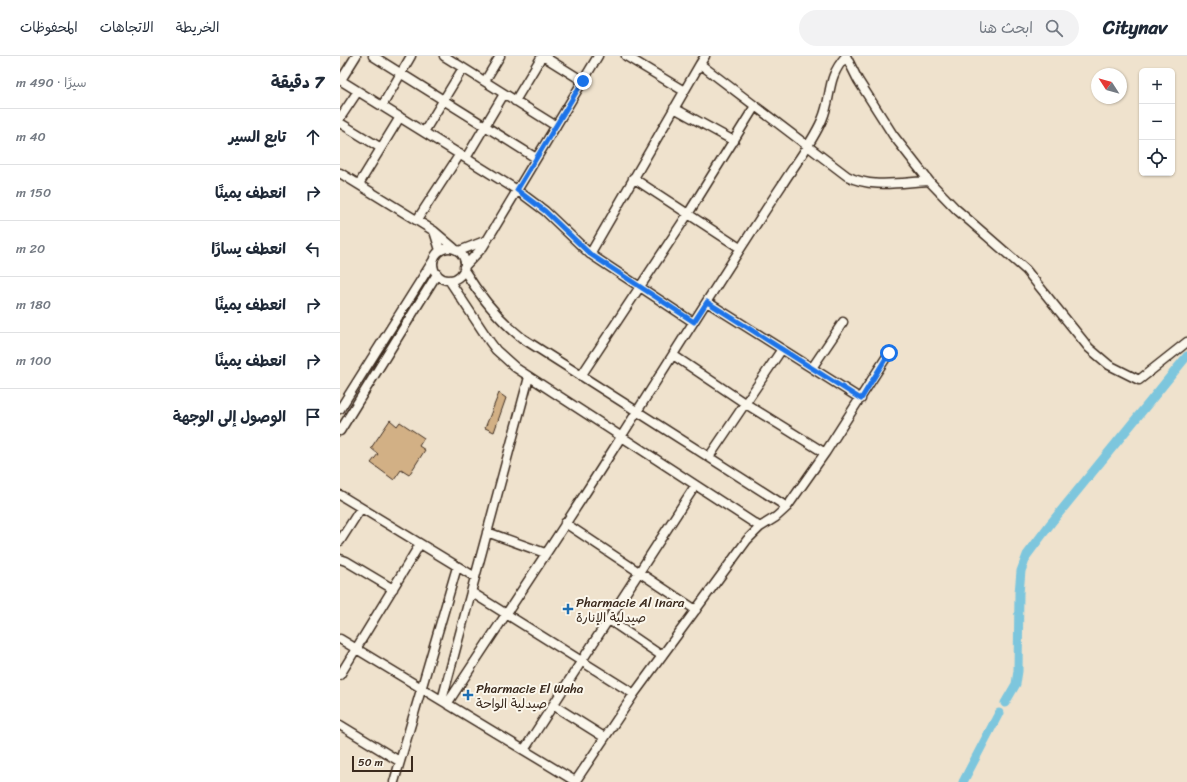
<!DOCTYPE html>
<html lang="ar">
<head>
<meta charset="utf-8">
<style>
	:root { --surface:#fff; --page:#f2f2f3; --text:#1f2937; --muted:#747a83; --line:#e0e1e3 }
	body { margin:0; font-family:Sriracha,"Playpen Sans Arabic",sans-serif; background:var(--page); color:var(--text); direction:rtl }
	.controls { position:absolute; right:12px; top:12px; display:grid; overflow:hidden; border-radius:6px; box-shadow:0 1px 3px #0004 }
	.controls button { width:36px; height:36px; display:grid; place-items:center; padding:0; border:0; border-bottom:1px solid var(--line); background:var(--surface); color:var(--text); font:20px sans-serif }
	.compass { position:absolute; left:751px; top:12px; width:36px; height:36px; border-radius:50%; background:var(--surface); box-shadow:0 1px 3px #0004; rotate:306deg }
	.scale { position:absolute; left:12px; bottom:10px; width:61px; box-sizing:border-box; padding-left:4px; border:2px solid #3b2a1e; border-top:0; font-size:11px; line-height:14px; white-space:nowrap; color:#3b2a1e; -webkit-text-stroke:3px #fbf7ec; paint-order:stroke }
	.stop { position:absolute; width:12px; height:12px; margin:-9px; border:3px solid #1a73e8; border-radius:50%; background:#fff }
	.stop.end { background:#1a73e8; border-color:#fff; box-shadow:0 1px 4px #0008 }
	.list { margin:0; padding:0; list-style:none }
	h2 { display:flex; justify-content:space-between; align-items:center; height:52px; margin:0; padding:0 16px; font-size:17px }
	h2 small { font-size:13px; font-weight:400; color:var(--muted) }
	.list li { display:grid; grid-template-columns:26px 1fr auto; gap:12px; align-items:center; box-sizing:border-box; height:56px; padding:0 16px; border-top:1px solid var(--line) }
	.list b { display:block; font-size:15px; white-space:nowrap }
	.list em { font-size:13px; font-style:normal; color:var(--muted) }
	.icon { flex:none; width:22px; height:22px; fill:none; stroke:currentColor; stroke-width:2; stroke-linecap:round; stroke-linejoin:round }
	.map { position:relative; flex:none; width:847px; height:726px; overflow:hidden; direction:ltr }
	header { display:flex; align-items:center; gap:24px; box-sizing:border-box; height:56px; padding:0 20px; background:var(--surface); border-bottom:1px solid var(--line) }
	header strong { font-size:19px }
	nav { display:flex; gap:22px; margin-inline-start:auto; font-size:14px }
	.search { width:280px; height:36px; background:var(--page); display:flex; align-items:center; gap:10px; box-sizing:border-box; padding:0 14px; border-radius:22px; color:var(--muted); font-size:15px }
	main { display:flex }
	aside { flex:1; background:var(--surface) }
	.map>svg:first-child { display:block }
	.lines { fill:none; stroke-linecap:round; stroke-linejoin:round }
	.canal { stroke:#7dc6dd; stroke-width:9 }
	.building { fill:#d2b085; stroke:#3b2a1e }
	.street-casing { stroke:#3b2a1e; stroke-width:11 }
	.street { stroke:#fbf7ec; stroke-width:8 }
	.route { stroke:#1a73e8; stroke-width:5 }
	.poi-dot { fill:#1f6fb2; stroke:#fbf7ec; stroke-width:1.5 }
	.labels { text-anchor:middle; stroke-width:4; stroke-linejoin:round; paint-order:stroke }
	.poi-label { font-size:13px; fill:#3b2a1e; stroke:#fbf7ec; text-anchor:start }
</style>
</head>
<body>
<header>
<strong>Citynav</strong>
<div class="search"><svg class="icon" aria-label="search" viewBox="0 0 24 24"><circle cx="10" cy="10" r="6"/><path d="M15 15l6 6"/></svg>ابحث هنا</div>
<nav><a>الخريطة</a><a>الاتجاهات</a><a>المحفوظات</a></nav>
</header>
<main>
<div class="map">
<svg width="847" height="726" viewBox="0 0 847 726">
	<rect width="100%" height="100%" fill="#efe2cd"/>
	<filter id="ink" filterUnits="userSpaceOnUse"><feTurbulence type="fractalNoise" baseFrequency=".025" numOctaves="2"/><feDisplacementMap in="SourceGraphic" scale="8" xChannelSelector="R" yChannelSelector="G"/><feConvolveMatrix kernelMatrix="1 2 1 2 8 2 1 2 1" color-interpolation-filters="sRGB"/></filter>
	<g filter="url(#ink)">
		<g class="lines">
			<!-- canal -->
			<path class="canal" d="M665,647L676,628L678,615L679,537L681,515L687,499L711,467L847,300
				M623,726L659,657"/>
		</g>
		<!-- building -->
		<path class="building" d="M159,337L166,342L154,376L145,372Z
			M50,364L57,370L60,366L84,382L79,390L85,394L69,419L61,414L54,424L31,407L38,398L31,392Z"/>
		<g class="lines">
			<!-- street casing -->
			<g class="street-casing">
				<path id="street" d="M33,0L196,102
					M104,0L216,70
					M203,0L243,25
					M286,0L344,35
					M365,0L360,8L507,120C531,133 563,126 589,125L616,153L686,214L749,292L769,309L799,324L847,286
					M506,0L518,24L553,79L589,125
					M0,24L177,134L205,155L250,198
					M1,24L16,0
					M145,25L160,0
					M175,45L202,0
					M42,50L71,0
					M334,52L394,85
					M0,62L18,35
					M0,67L41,92
					M84,76L123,12
					M126,102L164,38
					M0,117L94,175L114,192
					M293,122L400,192
					M19,128L60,61
					M77,164L120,98
					M94,175L100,194
					M93 208a16 16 0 1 1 32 0a16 16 0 1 1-32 0Z
					M119,195L147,184
					M124,211L143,191L258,0
					M124,214C140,240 158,263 182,282L447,451
					M109,224L150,286L156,294L176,312L420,471
					M367,246L521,343
					M353,266L250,198L360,8
					M333,299L406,348L485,397
					M472,312L503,266
					M241,320L348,158L415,50
					M0,353L93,205
					M0,375L97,218
					M369,401L442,293
					M0,439L135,521
					M225,467L356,554
					M147,476L205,497
					M0,485L21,452
					M0,503L6,505L53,533
					M131,536L294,638
					M269,564L322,600
					M0,583L235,725
					M0,619L80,488
					M102,644L189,321
					M107,648C165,559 225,471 281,381C334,297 387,212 442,129C455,108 472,87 482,64C493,39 485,24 506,0
					M213,649L264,681
					M0,669L59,705
					M184,694L355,430
					M54,726L117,511
					M235,726L294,638L407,484L420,471L436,461L447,451L485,397L549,297"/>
			</g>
			<!-- street -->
			<use href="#street" class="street"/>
		</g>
	</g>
	<g class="lines" filter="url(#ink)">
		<!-- route -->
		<path class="route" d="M243,25L177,134L205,155L250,198L354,266L367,246L521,343L549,297"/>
	</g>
	<!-- markers -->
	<g class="poi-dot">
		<path d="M226 547h4v4h4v4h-4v4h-4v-4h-4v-4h4z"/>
		<path d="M126 633h4v4h4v4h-4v4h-4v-4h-4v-4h4z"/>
	</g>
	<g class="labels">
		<!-- poi labels -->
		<g class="poi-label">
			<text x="236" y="551">Pharmacie Al Inara<tspan x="236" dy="15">صيدلية الإنارة</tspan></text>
			<text x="136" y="637">Pharmacie El Waha<tspan x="136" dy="15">صيدلية الواحة</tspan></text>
		</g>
	</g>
</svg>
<div class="controls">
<button>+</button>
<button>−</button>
<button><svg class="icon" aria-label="locate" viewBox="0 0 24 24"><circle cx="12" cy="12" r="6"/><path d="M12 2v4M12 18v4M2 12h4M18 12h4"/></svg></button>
</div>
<svg class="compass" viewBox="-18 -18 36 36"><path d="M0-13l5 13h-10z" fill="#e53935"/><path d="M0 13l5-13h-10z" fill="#747a83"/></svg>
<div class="scale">50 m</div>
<div class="stop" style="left:549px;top:297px"></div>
<div class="stop end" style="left:243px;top:25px"></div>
</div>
<aside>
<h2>7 دقيقة<small>سيرًا · 490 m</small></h2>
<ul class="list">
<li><svg class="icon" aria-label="ahead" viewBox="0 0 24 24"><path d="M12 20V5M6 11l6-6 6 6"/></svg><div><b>تابع السير</b></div><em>40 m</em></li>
<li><svg class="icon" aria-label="right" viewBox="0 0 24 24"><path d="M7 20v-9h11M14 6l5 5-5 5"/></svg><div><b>انعطف يمينًا</b></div><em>150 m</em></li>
<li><svg class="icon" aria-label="left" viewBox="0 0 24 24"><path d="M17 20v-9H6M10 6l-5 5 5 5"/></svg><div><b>انعطف يسارًا</b></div><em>20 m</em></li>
<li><svg class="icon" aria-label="right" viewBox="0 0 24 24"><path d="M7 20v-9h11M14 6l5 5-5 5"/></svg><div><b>انعطف يمينًا</b></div><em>180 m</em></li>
<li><svg class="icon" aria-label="right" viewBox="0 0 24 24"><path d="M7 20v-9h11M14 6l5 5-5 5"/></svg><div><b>انعطف يمينًا</b></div><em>100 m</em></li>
<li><svg class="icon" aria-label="arrive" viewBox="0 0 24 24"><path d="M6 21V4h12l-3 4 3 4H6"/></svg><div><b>الوصول إلى الوجهة</b></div></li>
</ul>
</aside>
</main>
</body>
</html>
